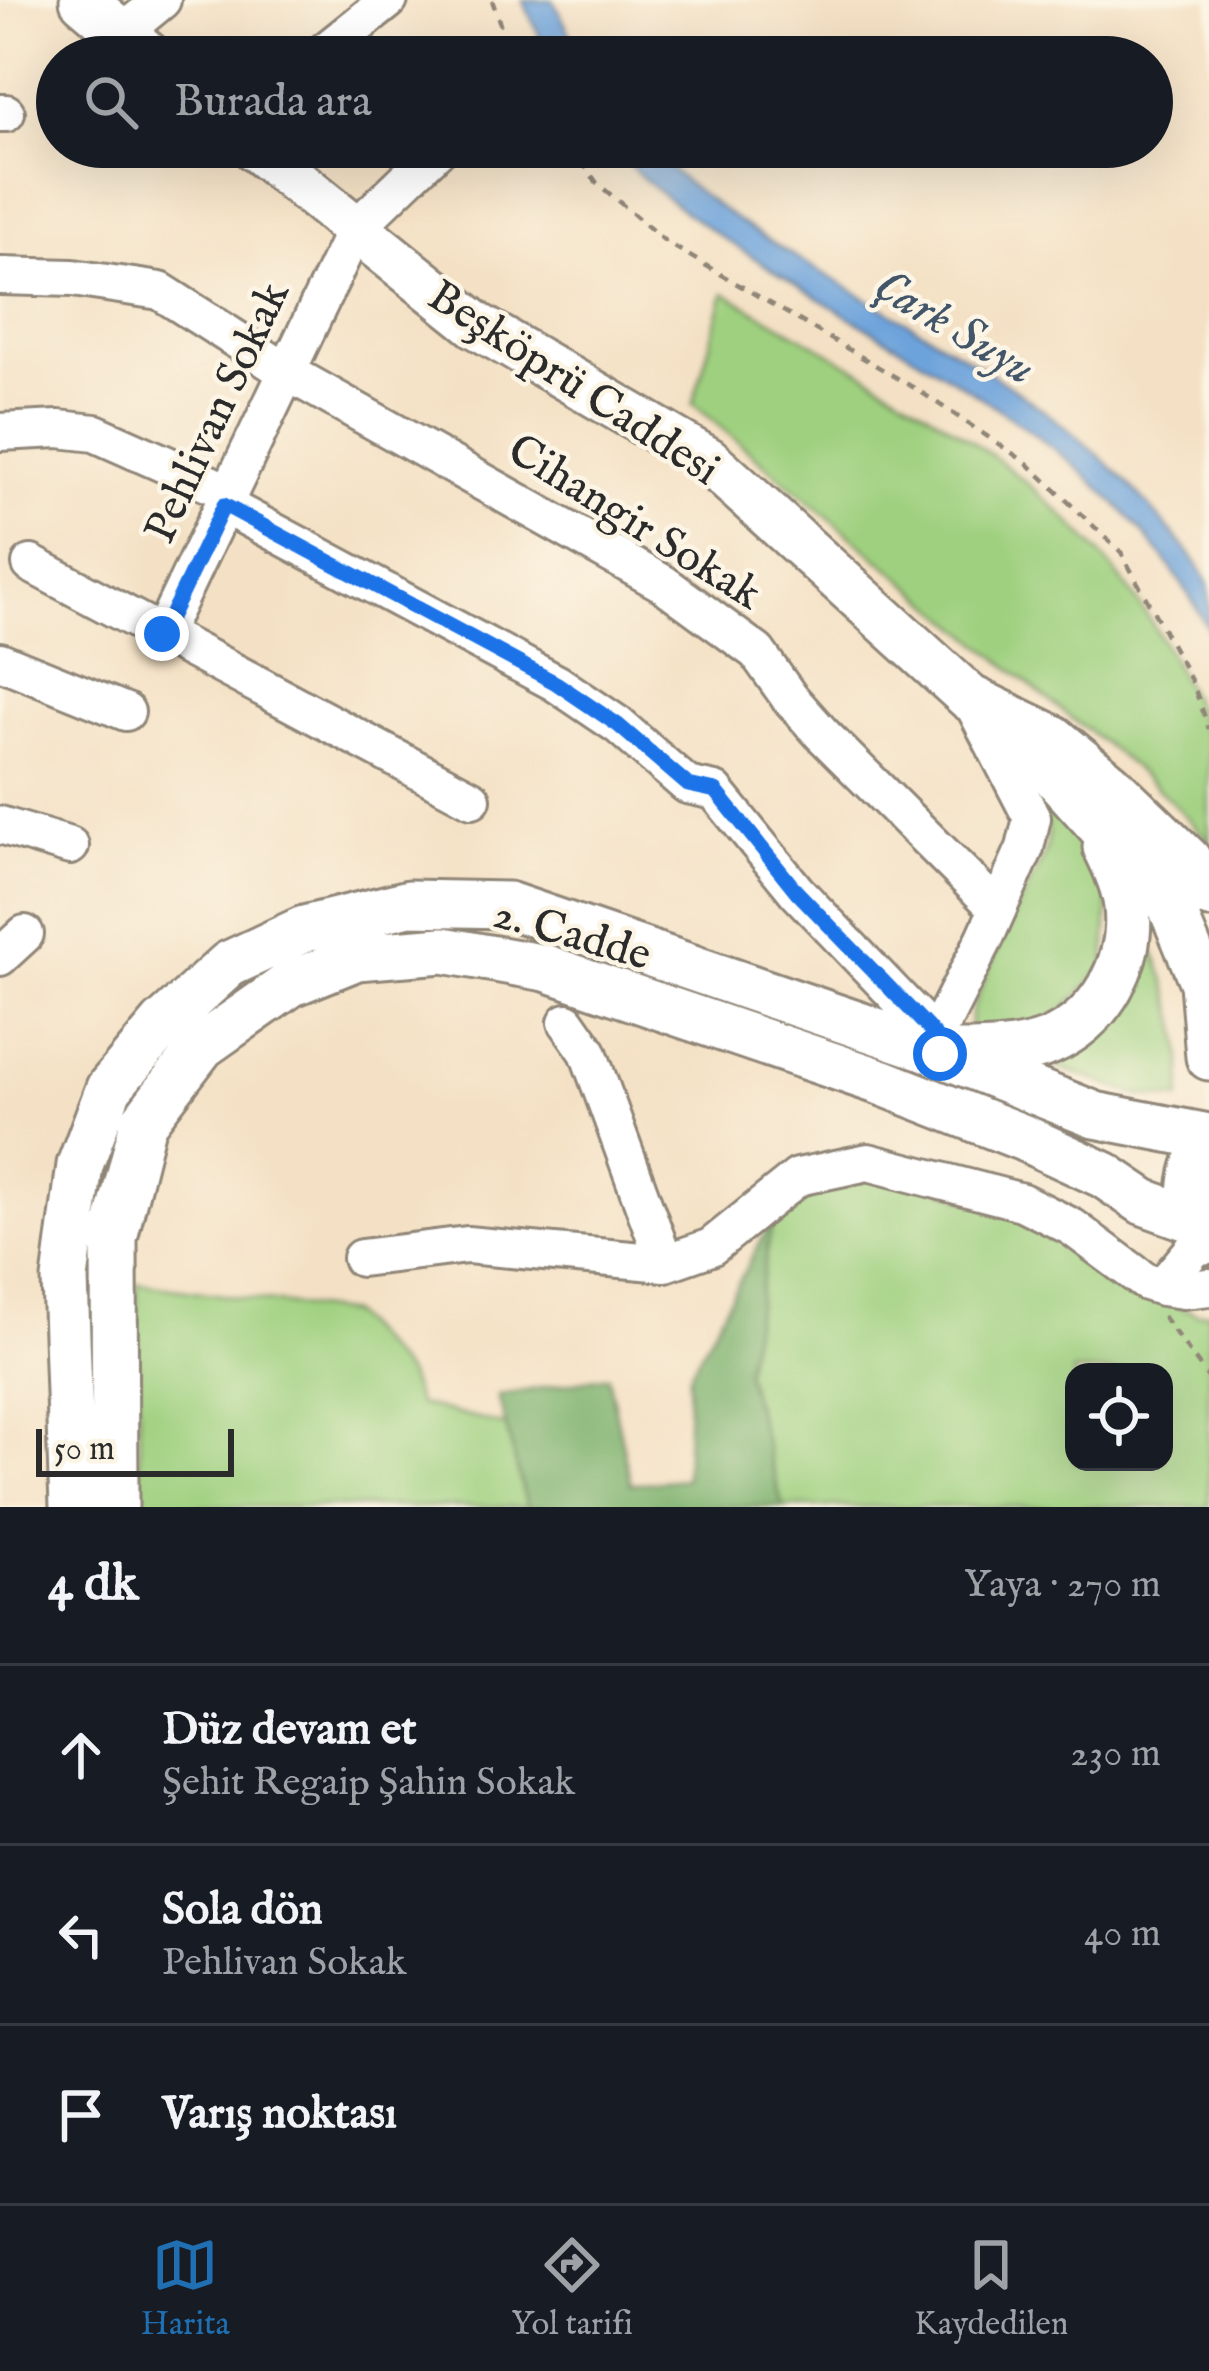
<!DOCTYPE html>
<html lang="tr">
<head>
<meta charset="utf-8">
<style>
	:root { --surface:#171b24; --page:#20242c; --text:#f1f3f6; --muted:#9ea1a6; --line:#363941; --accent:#1f6fb2 }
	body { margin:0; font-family:"IM FELL English",serif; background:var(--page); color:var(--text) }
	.controls { position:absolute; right:36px; bottom:36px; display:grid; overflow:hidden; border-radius:24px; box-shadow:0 12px 48px #0002 }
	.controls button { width:108px; height:108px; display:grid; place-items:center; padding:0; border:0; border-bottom:3px solid var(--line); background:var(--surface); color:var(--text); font:60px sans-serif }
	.scale { position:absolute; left:36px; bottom:30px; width:198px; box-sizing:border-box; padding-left:12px; border:6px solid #2b2b2b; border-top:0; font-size:33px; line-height:42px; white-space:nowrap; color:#2b2b2b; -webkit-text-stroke:9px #fcf5e5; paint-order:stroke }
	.stop { position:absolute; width:36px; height:36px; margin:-27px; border:9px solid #1a73e8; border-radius:50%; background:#fff }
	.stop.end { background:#1a73e8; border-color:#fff; box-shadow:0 3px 12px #0008 }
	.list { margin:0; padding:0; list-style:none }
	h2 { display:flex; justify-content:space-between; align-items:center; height:156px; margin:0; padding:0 48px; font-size:51px }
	h2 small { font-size:39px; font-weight:400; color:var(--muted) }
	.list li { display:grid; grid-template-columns:78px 1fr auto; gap:36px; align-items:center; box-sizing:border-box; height:180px; padding:0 48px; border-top:3px solid var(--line) }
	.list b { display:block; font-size:45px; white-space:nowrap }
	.list p { margin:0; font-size:39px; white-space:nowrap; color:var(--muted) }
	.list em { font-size:39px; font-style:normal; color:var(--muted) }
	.icon { flex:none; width:66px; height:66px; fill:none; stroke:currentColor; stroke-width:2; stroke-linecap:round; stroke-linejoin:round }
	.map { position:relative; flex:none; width:1209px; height:1507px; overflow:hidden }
	.search { position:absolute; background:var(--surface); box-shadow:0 12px 48px #0002; left:36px; right:36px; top:36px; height:132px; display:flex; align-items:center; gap:30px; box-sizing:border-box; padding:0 42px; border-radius:66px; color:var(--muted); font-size:45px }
	.sheet { height:696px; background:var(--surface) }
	nav { display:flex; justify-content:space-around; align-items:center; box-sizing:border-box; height:168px; border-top:3px solid var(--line); background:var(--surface); font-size:33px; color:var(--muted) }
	nav a { display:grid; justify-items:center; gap:6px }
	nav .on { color:var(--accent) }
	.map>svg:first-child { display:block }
	.green { fill:#9fd07f; stroke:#657e55; stroke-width:3; fill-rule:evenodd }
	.forest { fill:#7fb26e; stroke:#556e4c; stroke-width:3 }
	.water { fill:#6da3db; stroke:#4c6783; stroke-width:3 }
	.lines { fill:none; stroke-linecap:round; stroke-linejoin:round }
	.minor-casing { stroke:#908678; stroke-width:42 }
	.major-casing { stroke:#908678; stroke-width:51 }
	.path { stroke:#908678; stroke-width:4.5; stroke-dasharray:9 9; stroke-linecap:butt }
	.minor { stroke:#fff; stroke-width:36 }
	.major { stroke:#fff; stroke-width:45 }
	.route { stroke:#1a73e8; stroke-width:15 }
	.labels { text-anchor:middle; stroke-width:9; stroke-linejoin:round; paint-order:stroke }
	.street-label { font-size:45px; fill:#2b2b2b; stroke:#fcf5e5 }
	.water-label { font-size:48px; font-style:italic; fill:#425569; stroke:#fcf5e5 }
</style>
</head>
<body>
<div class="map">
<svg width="1209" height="1507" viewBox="0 0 1209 1507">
	<rect width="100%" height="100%" fill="#fcf5e5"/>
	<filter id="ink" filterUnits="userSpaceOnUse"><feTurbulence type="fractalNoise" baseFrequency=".00833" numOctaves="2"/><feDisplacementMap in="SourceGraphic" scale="24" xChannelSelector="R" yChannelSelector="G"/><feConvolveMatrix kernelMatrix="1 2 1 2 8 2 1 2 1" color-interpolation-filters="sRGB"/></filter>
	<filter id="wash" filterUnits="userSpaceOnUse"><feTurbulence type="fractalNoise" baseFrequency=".004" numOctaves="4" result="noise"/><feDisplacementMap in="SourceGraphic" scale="48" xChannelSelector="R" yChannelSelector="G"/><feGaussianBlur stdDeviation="2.7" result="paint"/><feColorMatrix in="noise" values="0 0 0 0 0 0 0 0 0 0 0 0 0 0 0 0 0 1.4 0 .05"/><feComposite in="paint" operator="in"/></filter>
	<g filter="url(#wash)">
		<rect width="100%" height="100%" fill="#f4e1c5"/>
		<!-- green -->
		<path class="green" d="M724,293C893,390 1085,481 1175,665C1188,690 1204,722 1209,750C1209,779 1209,813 1209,842C1154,776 1095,739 1030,685C918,592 805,498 693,404Z
			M1040,798L1096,859L1109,883L1105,968L1038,1034L969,1032L972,1010L993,959L1045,854L1049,833Z
			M1150,943C1171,989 1189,1048 1180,1099L1136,1095L1055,1066C1107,1034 1136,1004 1150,943Z
			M903,1175L1035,1224L1132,1288L1198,1314L1209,1312V1507H783L745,1371L773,1218C824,1185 843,1181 903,1175ZM1074,1372H1164V1462H1074Z
			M137,1283L349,1313L408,1376L418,1404L506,1426L527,1507H140Z"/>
		<!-- forest -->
		<path class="forest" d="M773,1218L745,1371L783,1507H527L498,1396L608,1376L631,1484L685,1479L689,1375Z"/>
		<!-- water -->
		<path class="water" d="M523,0H553L582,57H549Z
			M612,147H647C710,210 787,252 864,297C972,359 1080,422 1160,519C1176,538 1200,562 1208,585C1209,598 1209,618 1209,631C1117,445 912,363 748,254C698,222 652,192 612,147Z"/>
	</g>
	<g filter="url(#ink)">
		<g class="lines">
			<!-- minor casing -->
			<g class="minor-casing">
				<path id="minor" d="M122,33L162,0
					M318,57L389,0
					M0,113H6
					M0,276L73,278L160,291L287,372L664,584L757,652L789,697L822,734L998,909
					M0,432L59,429L95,433L230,493
					M224,505L556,683L618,725L687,785L715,791L797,892L933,1034
					M31,564L472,799
					M162,634L355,229L440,147
					M0,661L126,712
					M0,825L70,846
					M0,957L25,934
					M567,1022L588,1052L665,1263
					M929,1049L985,938L1025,848L1032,818L970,698
					M361,1258L467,1245L665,1263L711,1247L798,1177L868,1162L1022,1202L1072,1227L1146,1282L1162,1287L1203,1238
					M1162,1287L1183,1290L1209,1287"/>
			</g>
			<!-- major casing -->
			<g class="major-casing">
				<path id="major" d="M83,0L150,57
					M254,147L476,325L708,460L970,698L1053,738L1110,785L1188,860L1209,895
					M1025,743L1169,902L1203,983L1209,1057
					M958,1054C987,1054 1021,1053 1049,1042C1101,1020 1133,963 1127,907C1125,887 1115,865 1106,847
					M1206,1241C1183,1206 1189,1172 1209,1138
					M73,1507L65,1279L80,1165L109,1088L163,1024L229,964L304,929L409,903L508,905L929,1049L1095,1115L1209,1137
					M115,1507L114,1238L143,1123L202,1046L290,984L357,957L443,950L546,968L881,1082L1024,1138L1104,1175L1144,1202L1194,1220"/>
			</g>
			<!-- path -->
			<path class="path" d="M492,0L511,57
				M571,147L597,183L666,242L921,392L1027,463L1121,552L1193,684L1209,729
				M1163,1316L1209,1379"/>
			<!-- minor -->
			<use href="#minor" class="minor"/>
			<!-- major -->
			<use href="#major" class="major"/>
		</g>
	</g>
	<g class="lines" filter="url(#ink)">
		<!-- route -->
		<path class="route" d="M162,634L224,505L556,683L618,725L688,785L716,791L797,892L934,1034L928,1049L940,1054"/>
	</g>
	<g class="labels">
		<!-- street labels -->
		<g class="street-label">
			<text transform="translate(575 381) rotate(33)" y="16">Beşköprü Caddesi</text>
			<text transform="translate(215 411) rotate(-65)" y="16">Pehlivan Sokak</text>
			<text transform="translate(636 520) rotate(32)" y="16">Cihangir Sokak</text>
			<text transform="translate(573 932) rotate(16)" y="16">2. Cadde</text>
		</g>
		<!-- water labels -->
		<g class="water-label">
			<text transform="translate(956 325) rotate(31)" y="17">Çark Suyu</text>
		</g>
	</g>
</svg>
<div class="controls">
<button><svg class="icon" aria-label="locate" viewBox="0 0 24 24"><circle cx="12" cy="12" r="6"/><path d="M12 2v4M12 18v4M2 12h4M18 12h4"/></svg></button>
</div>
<div class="scale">50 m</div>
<div class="stop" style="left:940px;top:1054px"></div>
<div class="stop end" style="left:162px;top:634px"></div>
<div class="search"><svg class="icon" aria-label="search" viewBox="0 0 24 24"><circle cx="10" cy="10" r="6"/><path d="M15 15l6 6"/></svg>Burada ara</div>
</div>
<section class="sheet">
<h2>4 dk<small>Yaya · 270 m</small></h2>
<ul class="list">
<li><svg class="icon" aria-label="ahead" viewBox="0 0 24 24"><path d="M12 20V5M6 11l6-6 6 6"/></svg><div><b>Düz devam et</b><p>Şehit Regaip Şahin Sokak</p></div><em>230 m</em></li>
<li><svg class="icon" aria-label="left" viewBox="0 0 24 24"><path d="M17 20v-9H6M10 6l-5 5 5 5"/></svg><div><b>Sola dön</b><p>Pehlivan Sokak</p></div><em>40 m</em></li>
<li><svg class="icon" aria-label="arrive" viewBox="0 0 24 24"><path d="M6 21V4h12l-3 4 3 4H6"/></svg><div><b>Varış noktası</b></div></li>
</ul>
</section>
<nav>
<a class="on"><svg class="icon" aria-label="map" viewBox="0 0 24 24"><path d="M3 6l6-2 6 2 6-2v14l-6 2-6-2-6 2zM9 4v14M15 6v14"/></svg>Harita</a>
<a><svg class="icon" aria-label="directions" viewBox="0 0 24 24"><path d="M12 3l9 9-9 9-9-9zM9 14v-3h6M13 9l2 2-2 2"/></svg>Yol tarifi</a>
<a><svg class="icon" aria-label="saved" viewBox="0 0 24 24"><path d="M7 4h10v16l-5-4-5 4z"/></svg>Kaydedilen</a>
</nav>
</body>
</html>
